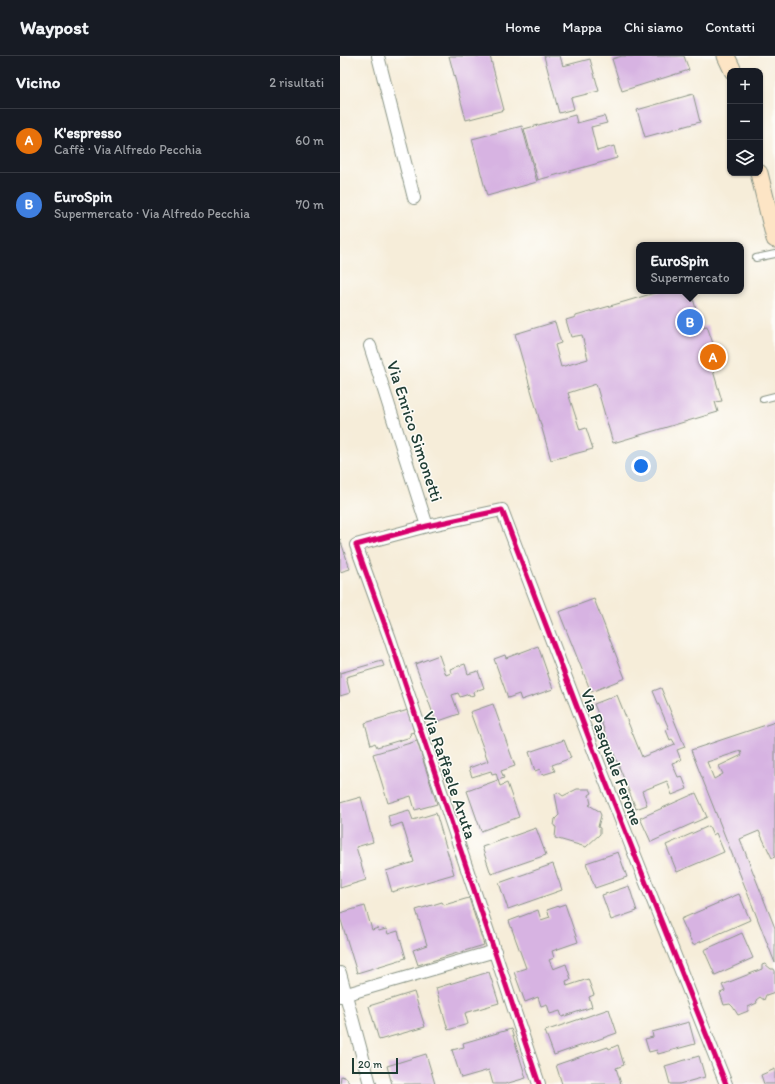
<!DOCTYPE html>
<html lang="it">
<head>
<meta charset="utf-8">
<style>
	:root { --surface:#171b24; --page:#20242c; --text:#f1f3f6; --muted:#9ea1a6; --line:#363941; --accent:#1f6fb2 }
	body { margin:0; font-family:Itim,sans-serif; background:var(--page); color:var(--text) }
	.controls { position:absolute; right:12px; top:12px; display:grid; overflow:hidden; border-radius:8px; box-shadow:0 1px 3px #0004 }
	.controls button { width:36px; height:36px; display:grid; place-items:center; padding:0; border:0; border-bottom:1px solid var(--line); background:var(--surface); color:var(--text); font:20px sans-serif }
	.scale { position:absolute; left:12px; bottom:10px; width:46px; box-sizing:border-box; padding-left:4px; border:2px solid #1f3d34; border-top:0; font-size:11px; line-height:14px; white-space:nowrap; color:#1f3d34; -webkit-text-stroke:3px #fdfcf7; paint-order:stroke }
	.you { position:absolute; left:301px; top:410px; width:14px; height:14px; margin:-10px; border:3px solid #fff; border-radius:50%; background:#1a73e8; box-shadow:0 0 0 6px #1a73e833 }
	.badge { display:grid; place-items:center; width:26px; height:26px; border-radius:50%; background:var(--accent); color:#fff; font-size:13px; font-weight:700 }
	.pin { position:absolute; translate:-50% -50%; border:2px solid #fff; box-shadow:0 1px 4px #0006 }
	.popup { position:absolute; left:296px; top:186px; width:108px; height:52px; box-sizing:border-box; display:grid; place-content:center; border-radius:8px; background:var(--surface); filter:drop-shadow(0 1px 3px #0005); font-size:13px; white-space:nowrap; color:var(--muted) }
	.popup b { font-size:15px; color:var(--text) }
	.popup::after { content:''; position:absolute; left:50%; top:100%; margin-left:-8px; border:8px solid transparent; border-top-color:var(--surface) }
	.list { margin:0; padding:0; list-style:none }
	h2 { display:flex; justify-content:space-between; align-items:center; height:52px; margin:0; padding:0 16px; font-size:17px }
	h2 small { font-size:13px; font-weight:400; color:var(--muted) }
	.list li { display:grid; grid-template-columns:26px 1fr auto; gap:12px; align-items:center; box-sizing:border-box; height:64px; padding:0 16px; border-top:1px solid var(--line) }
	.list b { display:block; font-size:15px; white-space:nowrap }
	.list p { margin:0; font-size:13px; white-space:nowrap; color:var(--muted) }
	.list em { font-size:13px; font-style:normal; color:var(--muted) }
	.icon { flex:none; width:22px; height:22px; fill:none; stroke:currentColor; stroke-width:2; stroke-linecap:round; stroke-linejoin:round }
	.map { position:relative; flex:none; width:435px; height:1028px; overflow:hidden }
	header { display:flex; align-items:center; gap:24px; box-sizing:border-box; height:56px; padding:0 20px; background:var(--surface); border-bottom:1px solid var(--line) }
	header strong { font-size:19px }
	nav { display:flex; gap:22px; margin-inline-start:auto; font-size:14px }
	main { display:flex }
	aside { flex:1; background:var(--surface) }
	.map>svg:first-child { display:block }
	.building { fill:#d7b3e2; fill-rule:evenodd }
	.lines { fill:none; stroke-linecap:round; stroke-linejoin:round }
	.service-casing { stroke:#8a9586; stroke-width:8 }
	.minor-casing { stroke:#8a9586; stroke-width:14 }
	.secondary-casing { stroke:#8a9586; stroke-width:19 }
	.service { stroke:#fff; stroke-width:6 }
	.minor { stroke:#fff; stroke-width:12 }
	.secondary { stroke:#fde5c5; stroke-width:17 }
	.cycleway-casing { stroke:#fdfcf7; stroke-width:8 }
	.cycleway { stroke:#d6006c; stroke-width:5 }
	.labels { text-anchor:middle; stroke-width:3; stroke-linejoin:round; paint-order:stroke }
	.street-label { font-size:17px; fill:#1f3d34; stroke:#fdfcf7 }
</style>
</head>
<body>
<header>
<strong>Waypost</strong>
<nav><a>Home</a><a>Mappa</a><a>Chi siamo</a><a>Contatti</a></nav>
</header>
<main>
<aside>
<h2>Vicino<small>2 risultati</small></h2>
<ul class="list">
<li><span class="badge" style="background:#e8710a">A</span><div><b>K'espresso</b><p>Caffè · Via Alfredo Pecchia</p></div><em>60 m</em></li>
<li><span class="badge" style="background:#3f7fe0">B</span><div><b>EuroSpin</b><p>Supermercato · Via Alfredo Pecchia</p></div><em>70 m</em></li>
</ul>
</aside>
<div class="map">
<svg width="435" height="1028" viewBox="0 0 435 1028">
	<rect width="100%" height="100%" fill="#fdfcf7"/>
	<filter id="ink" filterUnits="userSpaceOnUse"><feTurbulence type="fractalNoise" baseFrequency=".025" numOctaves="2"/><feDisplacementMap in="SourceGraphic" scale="8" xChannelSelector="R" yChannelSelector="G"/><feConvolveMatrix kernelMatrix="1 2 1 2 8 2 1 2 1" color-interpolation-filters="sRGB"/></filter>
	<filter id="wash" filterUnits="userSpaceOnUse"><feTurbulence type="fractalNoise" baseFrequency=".012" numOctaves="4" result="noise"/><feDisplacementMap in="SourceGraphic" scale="16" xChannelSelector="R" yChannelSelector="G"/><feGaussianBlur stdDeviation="0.9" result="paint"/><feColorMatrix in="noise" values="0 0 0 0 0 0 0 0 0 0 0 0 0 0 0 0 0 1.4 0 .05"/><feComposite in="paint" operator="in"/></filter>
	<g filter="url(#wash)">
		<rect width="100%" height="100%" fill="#f6edd9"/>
		<g id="blocks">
			<!-- building -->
			<path class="building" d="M109,0H150L164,54L126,64Z
				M204,0H220L223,10L250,3L259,35L231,42L234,53L219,57Z
				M282,0H344L349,14L282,35L272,3Z
				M353,38L360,66L305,81L297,54Z
				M235,59L237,67L264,60L267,67L251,71L257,95L274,90L277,102L198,124L184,73Z
				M182,70L197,126L147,140L132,83Z
				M321,235H343L344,237L351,235L361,271L367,270L379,305L371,308L382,345L375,346L378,356L273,387L256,328L228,337L240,374L246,372L253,393L211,404L175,278L215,266L221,287L215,289L221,311L248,303L242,279L231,281L226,264L236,261V260Z
				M0,483L10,513L0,516Z
				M254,543L285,622L251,636L219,556Z
				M198,590L213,633L181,644L179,638L168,642L154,603L165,599L166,602Z
				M99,599L106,619L111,617L110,613L125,608L128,618L138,615L144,632L133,636L134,639L130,640L129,638L120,641L118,637L112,639L119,658L96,666L75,608Z
				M42,605L44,610L6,621L10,637L0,640V617Z
				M321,632L345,691L337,694L341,704L332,707L338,721L342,720L347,733L332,739L327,725L302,735L307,749L296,753L254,648L277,639L302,701L335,688L332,683L330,684L326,674L329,673L313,635Z
				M153,648L175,710L161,715L164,722L158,724L156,717L152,718L151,715L132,721L129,712L148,705L130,656Z
				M68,654L74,676L70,677L71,681L37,691L35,687L31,689L25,667Z
				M435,666V801L432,802L419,775L400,783L435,872V907L351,694ZM401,695L402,699L379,710L383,718L374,723L367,706Z
				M224,684L231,702L212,709L215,715L202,719L200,713L195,715L189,696Z
				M77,685L97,748L75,754L71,740L48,747L33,698Z
				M158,724L160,730L167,727L179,761L141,775L127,735Z
				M237,733H250L252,737L249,739L251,748L249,749L259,755L261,759L258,771L260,772V778L246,791L215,782L216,771L214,770L215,763L219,759L215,738L218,736L223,740Z
				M356,737L367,761L311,786L300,762Z
				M21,741L33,786L16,791L26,824L0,832V747Z
				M69,754L73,764L96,757L114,818L52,836L46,815L74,806L62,767L51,771L48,760Z
				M369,770L373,779L376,777L384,796L337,816L326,789Z
				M196,772L206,799L151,818L142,791Z
				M278,796L287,821L255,832L246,807Z
				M213,808L222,834L168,853L159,827Z
				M289,830L297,855L271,864L262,839Z
				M399,838L410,864L353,889L341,863Z
				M129,842L144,889L78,909L73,894L87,889L76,854L102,846L104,849Z
				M225,848L238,886L212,895L214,902L209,904L213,913L226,908L231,923L226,925L227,930L248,923L254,939L249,941L252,951L222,961L220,955L210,958L207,948L201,950L198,941L185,946L174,916L186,912L169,865L198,854L201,864L210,861L207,854Z
				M25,850L32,874L38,872L39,875L46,873L48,878L58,875L66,902L17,917L0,861V857Z
				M402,877L413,902L375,919L364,894Z
				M425,908L431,913H434L435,915V936L426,939L424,944L420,941L416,944L417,947L408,951V955L398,959L393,951L390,948L384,949L380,937L385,935L382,929L422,913V909Z
				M149,916L159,947L125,957L128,968L108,974L96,932Z
				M74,936L85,971L39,984L29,950Z
				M269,953L277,977L214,999L205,975Z
				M349,966L355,988L318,998L317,994L309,996L305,983L313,981L312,976Z
				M171,973L186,1022L165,1028H153L149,1014L121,1022L112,994L124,991L123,987Z
				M278,989L284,1009L276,1012L281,1028H222L216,1009L268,991L269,993Z
				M86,998L95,1028H52L47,1010Z
				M359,1000L365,1021L339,1028H330L325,1010Z
				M435,1013V1028H424L421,1019Z
				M1,1020L7,1022L9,1028H0Z"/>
		</g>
	</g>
	<g filter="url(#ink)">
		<use href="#blocks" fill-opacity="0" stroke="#8a9586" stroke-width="1"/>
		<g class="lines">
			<!-- service casing -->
			<g class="service-casing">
				<path id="service" d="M416,202L435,198
					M423,343L435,340"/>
			</g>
			<!-- minor casing -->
			<g class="minor-casing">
				<path id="minor" d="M38,0L74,142
					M30,290L87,470
					M0,917L30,1028
					M0,940L155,895
					M199,1028L50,583L16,489L87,470L162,454L263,719L386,1028"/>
			</g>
			<!-- secondary casing -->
			<g class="secondary-casing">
				<path id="secondary" d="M386,0L393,15
					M419,117L435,183"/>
			</g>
			<!-- service -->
			<use href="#service" class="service"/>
			<!-- minor -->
			<use href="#minor" class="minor"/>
			<!-- secondary -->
			<use href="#secondary" class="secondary"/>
			<!-- cycleway casing -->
			<g class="cycleway-casing">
				<path id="cycleway" d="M199,1028L50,583L16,489L87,470L162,454L263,719L386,1028"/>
			</g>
			<!-- cycleway -->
			<use href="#cycleway" class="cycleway"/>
		</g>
	</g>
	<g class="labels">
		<!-- street labels -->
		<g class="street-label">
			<text transform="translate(75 375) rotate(72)" y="6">Via Enrico Simonetti</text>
			<text transform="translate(272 701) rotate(69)" y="6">Via Pasquale Ferone</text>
			<text transform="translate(110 719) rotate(71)" y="6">Via Raffaele Aruta</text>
		</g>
	</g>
</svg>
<div class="controls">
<button>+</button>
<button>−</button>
<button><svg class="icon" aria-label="layers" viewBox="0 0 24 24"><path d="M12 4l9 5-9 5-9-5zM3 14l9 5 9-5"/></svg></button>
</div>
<div class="scale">20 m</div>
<div class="you"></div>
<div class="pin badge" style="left:373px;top:301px;background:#e8710a">A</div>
<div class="pin badge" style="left:350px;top:266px;background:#3f7fe0">B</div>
<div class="popup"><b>EuroSpin</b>Supermercato</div>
</div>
</main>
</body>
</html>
